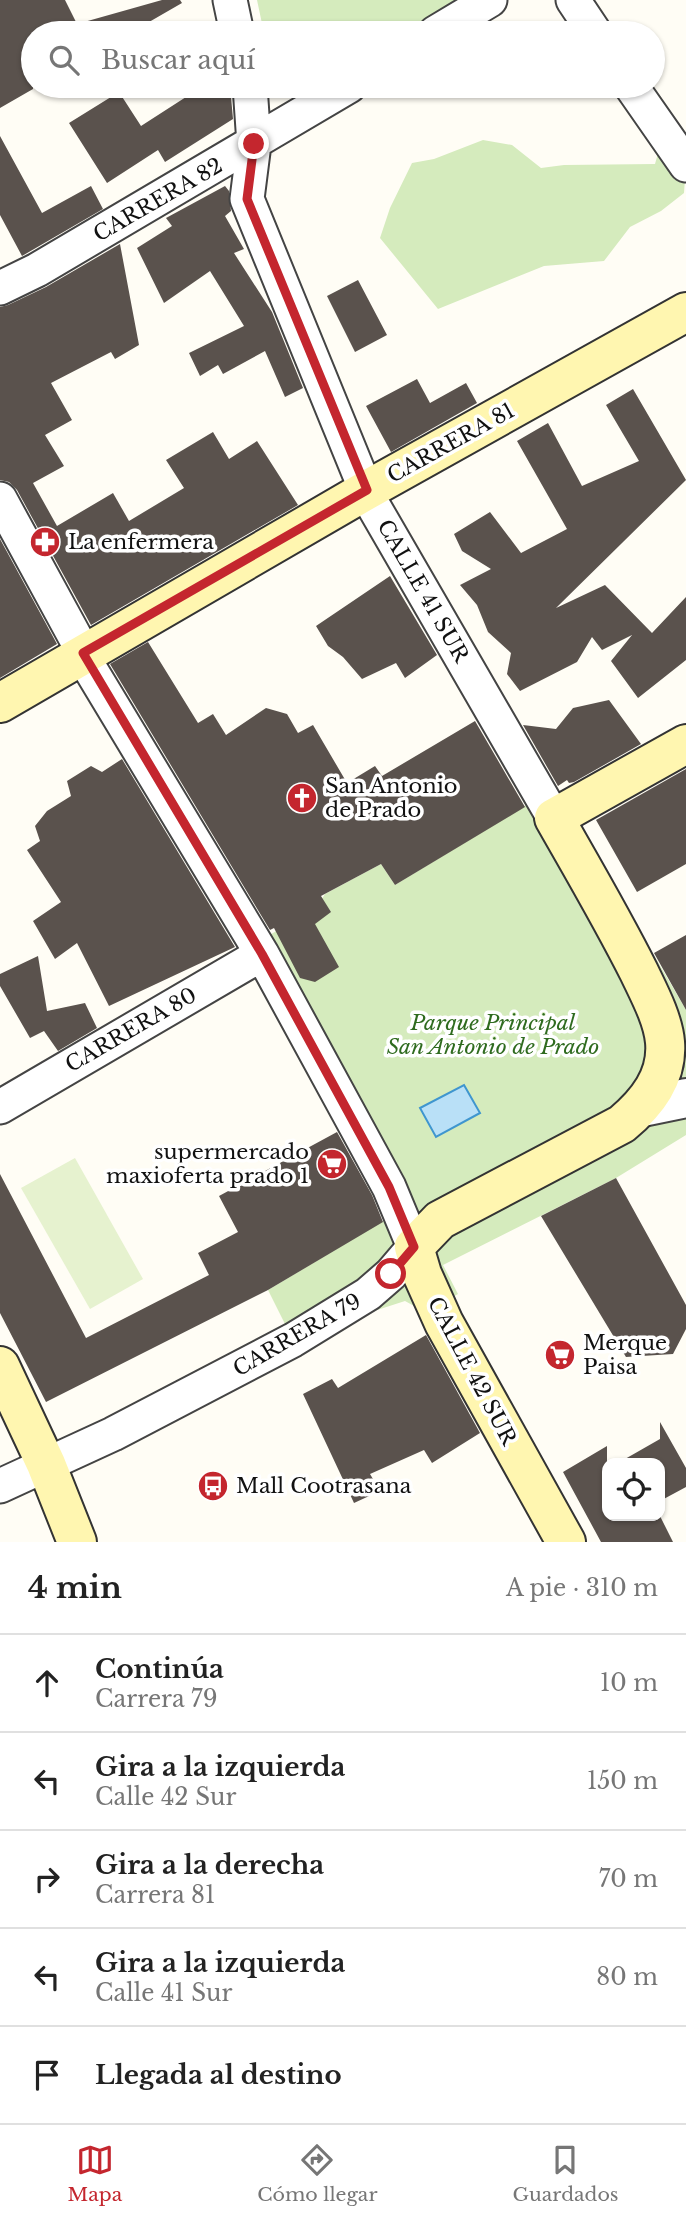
<!DOCTYPE html>
<html lang="es">
<head>
<meta charset="utf-8">
<style>
	:root { --surface:#fff; --page:#f2f2f2; --text:#222; --muted:#767676; --line:#e0e0e0; --accent:#c4262e }
	body { margin:0; font-family:"Libre Baskerville",serif; background:var(--page); color:var(--text) }
	.controls { position:absolute; right:21px; bottom:21px; display:grid; overflow:hidden; border-radius:14px; box-shadow:0 2px 5px #0004 }
	.controls button { width:63px; height:63px; display:grid; place-items:center; padding:0; border:0; border-bottom:2px solid var(--line); background:var(--surface); color:var(--text); font:35px sans-serif }
	.stop { position:absolute; width:21px; height:21px; margin:-16px; border:5px solid #c4262e; border-radius:50%; background:#fff }
	.stop.end { background:#c4262e; border-color:#fff; box-shadow:0 2px 7px #0008 }
	.list { margin:0; padding:0; list-style:none }
	h2 { display:flex; justify-content:space-between; align-items:center; height:91px; margin:0; padding:0 28px; font-size:30px }
	h2 small { font-size:23px; font-weight:400; color:var(--muted) }
	.list li { display:grid; grid-template-columns:46px 1fr auto; gap:21px; align-items:center; box-sizing:border-box; height:98px; padding:0 28px; border-top:2px solid var(--line) }
	.list b { display:block; font-size:26px; white-space:nowrap }
	.list p { margin:0; font-size:23px; white-space:nowrap; color:var(--muted) }
	.list em { font-size:23px; font-style:normal; color:var(--muted) }
	.icon { flex:none; width:38px; height:38px; fill:none; stroke:currentColor; stroke-width:2; stroke-linecap:round; stroke-linejoin:round }
	.map { position:relative; flex:none; width:686px; height:1542px; overflow:hidden }
	.search { position:absolute; background:var(--surface); box-shadow:0 2px 5px #0004; left:21px; right:21px; top:21px; height:77px; display:flex; align-items:center; gap:18px; box-sizing:border-box; padding:0 24px; border-radius:38px; color:var(--muted); font-size:26px }
	.sheet { height:581px; background:var(--surface) }
	nav { display:flex; justify-content:space-around; align-items:center; box-sizing:border-box; height:98px; border-top:2px solid var(--line); background:var(--surface); font-size:19px; color:var(--muted) }
	nav a { display:grid; justify-items:center; gap:4px }
	nav .on { color:var(--accent) }
	.map>svg:first-child { display:block }
	.green { fill:#d5ebbd }
	.pitch { fill:#e6f2cf }
	.water { fill:#b9e0f7; stroke:#3f96cf; stroke-width:2 }
	.building { fill:#5a524d }
	.lines { fill:none; stroke-linecap:round; stroke-linejoin:round }
	.minor-casing { stroke:#444; stroke-width:37 }
	.tertiary-casing { stroke:#444; stroke-width:42 }
	.secondary-casing { stroke:#333; stroke-width:42 }
	.minor { stroke:#fff; stroke-width:33 }
	.tertiary { stroke:#fff; stroke-width:38 }
	.secondary { stroke:#fff6b0; stroke-width:38 }
	.route { stroke:#c4262e; stroke-width:9 }
	.labels { text-anchor:middle; stroke-width:7; stroke-linejoin:round; paint-order:stroke }
	.street-label { font-size:21px; fill:#111; stroke:#fff }
	.poi-label { font-size:21px; fill:#111; stroke:#fff; text-anchor:start }
	.park-label { font-size:21px; font-style:italic; fill:#2f6b1f; stroke:#fff }
</style>
</head>
<body>
<div class="map">
<svg width="686" height="1542" viewBox="0 0 686 1542">
	<rect width="100%" height="100%" fill="#fffdf5"/>
	<!-- green -->
	<path class="green" d="M257,0H468L420,33H365L355,27L339,33H264Z
		M662,139L686,165L684,193L661,211L630,227L604,261L544,266L438,309L380,238L390,208L412,163L434,159L483,140L512,145L541,168L564,165L655,164Z
		M541,796L579,827L686,1010V1135L616,1178L443,1265L458,1294L425,1312L405,1301L340,1322L296,1346L268,1290L385,1220L259,970L265,938L318,905L325,894L381,864L395,885Z"/>
	<!-- pitch -->
	<path class="pitch" d="M75,1158L143,1279L90,1309L21,1188Z"/>
	<!-- water -->
	<path class="water" d="M464,1085L480,1113L436,1137L420,1108Z"/>
	<!-- building -->
	<path class="building" d="M0,0H65L77,24L162,0H180L182,3L130,33H33V89L0,108Z
		M179,86H224L231,97L233,119L165,162L158,150L107,183L69,123L119,92L141,126L186,97Z
		M0,136L42,213L91,186L103,209L22,256L0,215Z
		M225,186L229,191L231,211L225,216L244,249L234,253L272,312L303,388L285,397L265,351L223,374L218,365L200,376L189,353L244,326L210,271L164,303L137,248L172,226L166,218Z
		M120,244L139,345L115,359L111,352L51,383L72,420L45,435L64,466L33,483L57,526L113,493L129,521L184,488L166,460L213,432L229,459L257,441L298,505L91,625L17,490L9,482L0,480V307L8,305L46,287Z
		M358,280L387,335L355,352L327,296Z
		M417,379L430,403L466,383L477,403L391,452L366,406Z
		M633,389L686,480L556,608L605,585L652,633L686,597V660L638,698L611,661L632,635L602,650L592,637L577,662L520,691L507,674L511,653L488,632L477,605L460,585L491,569L462,551L454,534L490,512L521,553L567,529L517,441L548,423L582,486L639,461L606,405Z
		M0,539L57,644L0,678Z
		M390,576L437,655L405,678L396,663L362,679L343,657L328,646L316,626Z
		M148,642L198,723L213,714L226,735L266,708L287,714L298,733L313,725L347,783L375,766L382,776L475,721L525,807L395,885L381,864L321,896L331,912L315,924L339,967L315,982L300,978L274,928L270,930L110,664Z
		M609,700L641,744L574,782L569,783L567,780L558,786L523,725L556,729L573,708Z
		M122,759L235,947L109,1006L77,943L55,959L33,921L61,902L27,850L40,841L35,826L47,811L71,796L67,781L91,766L102,772Z
		M686,769V864L637,892L596,820Z
		M686,935V1010L654,953Z
		M38,956L47,1011L85,1003L97,1028L58,1051L44,1031L30,1038L0,986V974Z
		M337,1132L372,1195L383,1222L268,1290L46,1402L0,1313V1174L86,1338L209,1275L198,1253L238,1232L219,1196Z
		M616,1178L686,1305V1329L673,1354L626,1357L541,1216Z
		M426,1335L480,1433L432,1463L424,1450L370,1474L380,1491L354,1503L303,1394L332,1379L338,1388Z
		M660,1422L686,1468V1487L660,1501V1463H618L660,1439Z
		M607,1446V1516H660L673,1542H601L563,1472Z"/>
	<g class="lines">
		<!-- minor casing -->
		<g class="minor-casing">
			<path id="minor" d="M230,0L237,33
				M573,0L595,33
				M435,33L490,0
				M250,86L254,144L247,199L370,500L554,818
				M631,86L686,165
				M0,288L37,270L349,86
				M0,499L80,646L83,657L262,954L389,1187L414,1247L391,1274L368,1294L293,1340L113,1434L0,1486
				M0,1107L262,954"/>
		</g>
		<!-- tertiary casing -->
		<g class="tertiary-casing">
			<path id="tertiary" d="M643,1107L686,1098"/>
		</g>
		<!-- secondary casing -->
		<g class="secondary-casing">
			<path id="secondary" d="M0,703L367,490L686,312
				M0,1366L46,1464L77,1542
				M566,1542L444,1323L422,1274L414,1247L440,1220L622,1124C647,1103 668,1077 665,1042C663,1019 649,993 639,972C613,920 583,869 554,818L686,744"/>
		</g>
		<!-- minor -->
		<use href="#minor" class="minor"/>
		<!-- tertiary -->
		<use href="#tertiary" class="tertiary"/>
		<!-- secondary -->
		<use href="#secondary" class="secondary"/>
	</g>
	<g class="lines">
		<!-- route -->
		<path class="route" d="M254,144L247,199L367,490L83,653L262,954L389,1187L414,1247L391,1274"/>
	</g>
	<!-- icons -->
	<defs>
		<g id="pharmacy-disc" transform="scale(1.575)"><circle r="9.5" fill="#c4262e" stroke="#fff"/><path d="M-2-6h4v4h4v4h-4v4h-4v-4h-4v-4h4Z" fill="#fff"/></g>
		<g id="church-disc" transform="scale(1.575)"><circle r="9.5" fill="#c4262e" stroke="#fff"/><path d="M-1.2-6h2.4v3.5h3.3v2.4h-3.3V6h-2.4V-.1h-3.3v-2.4h3.3Z" fill="#fff"/></g>
		<g id="supermarket-disc" transform="scale(1.575)"><circle r="9.5" fill="#c4262e" stroke="#fff"/><path d="M-6-5.5h2.5l.6 2H6L4.5 2H-2.5L-4.4-4H-6ZM-1.5 3.2a1.3 1.3 0 1 0 .1 0ZM3 3.2a1.3 1.3 0 1 0 .1 0Z" fill="#fff"/></g>
		<g id="bus-disc" transform="scale(1.575)"><circle r="9.5" fill="#c4262e" stroke="#fff"/><path d="M-5-6H5V4H4V6H2V4H-2V6H-4V4H-5ZM-3.5-4V0h7V-4ZM-3.5 1.2v1.5H-2V1.2ZM2 1.2v1.5H3.5V1.2Z" fill="#fff"/></g>
	</defs>
	<g fill-rule="evenodd">
		<use href="#pharmacy-disc" x="45" y="542"/>
		<use href="#church-disc" x="302" y="798"/>
		<use href="#supermarket-disc" x="332" y="1164"/>
		<use href="#supermarket-disc" x="560" y="1355"/>
		<use href="#bus-disc" x="213" y="1486"/>
	</g>
	<g class="labels">
		<!-- street labels -->
		<g class="street-label">
			<text transform="translate(158 200) rotate(-30)" y="7">CARRERA 82</text>
			<text transform="translate(451 443) rotate(-29)" y="7">CARRERA 81</text>
			<text transform="translate(423 591) rotate(60)" y="7">CALLE 41 SUR</text>
			<text transform="translate(131 1030) rotate(-30)" y="7">CARRERA 80</text>
			<text transform="translate(297 1335) rotate(-30)" y="7">CARRERA 79</text>
			<text transform="translate(472 1371) rotate(62)" y="7">CALLE 42 SUR</text>
		</g>
		<!-- poi labels -->
		<g class="poi-label">
			<text x="68" y="549">La enfermera</text>
			<text x="325" y="793">San Antonio<tspan x="325" dy="24">de Prado</tspan></text>
			<text x="309" y="1159" text-anchor="end">supermercado<tspan x="309" dy="24">maxioferta prado 1</tspan></text>
			<text x="583" y="1350">Merque<tspan x="583" dy="24">Paisa</tspan></text>
			<text x="236" y="1493">Mall Cootrasana</text>
		</g>
		<!-- park labels -->
		<g class="park-label">
			<text x="493" y="1030">Parque Principal<tspan x="493" dy="24">San Antonio de Prado</tspan></text>
		</g>
	</g>
</svg>
<div class="controls">
<button><svg class="icon" aria-label="locate" viewBox="0 0 24 24"><circle cx="12" cy="12" r="6"/><path d="M12 2v4M12 18v4M2 12h4M18 12h4"/></svg></button>
</div>
<div class="stop" style="left:391px;top:1274px"></div>
<div class="stop end" style="left:254px;top:144px"></div>
<div class="search"><svg class="icon" aria-label="search" viewBox="0 0 24 24"><circle cx="10" cy="10" r="6"/><path d="M15 15l6 6"/></svg>Buscar aquí</div>
</div>
<section class="sheet">
<h2>4 min<small>A pie · 310 m</small></h2>
<ul class="list">
<li><svg class="icon" aria-label="ahead" viewBox="0 0 24 24"><path d="M12 20V5M6 11l6-6 6 6"/></svg><div><b>Continúa</b><p>Carrera 79</p></div><em>10 m</em></li>
<li><svg class="icon" aria-label="left" viewBox="0 0 24 24"><path d="M17 20v-9H6M10 6l-5 5 5 5"/></svg><div><b>Gira a la izquierda</b><p>Calle 42 Sur</p></div><em>150 m</em></li>
<li><svg class="icon" aria-label="right" viewBox="0 0 24 24"><path d="M7 20v-9h11M14 6l5 5-5 5"/></svg><div><b>Gira a la derecha</b><p>Carrera 81</p></div><em>70 m</em></li>
<li><svg class="icon" aria-label="left" viewBox="0 0 24 24"><path d="M17 20v-9H6M10 6l-5 5 5 5"/></svg><div><b>Gira a la izquierda</b><p>Calle 41 Sur</p></div><em>80 m</em></li>
<li><svg class="icon" aria-label="arrive" viewBox="0 0 24 24"><path d="M6 21V4h12l-3 4 3 4H6"/></svg><div><b>Llegada al destino</b></div></li>
</ul>
</section>
<nav>
<a class="on"><svg class="icon" aria-label="map" viewBox="0 0 24 24"><path d="M3 6l6-2 6 2 6-2v14l-6 2-6-2-6 2zM9 4v14M15 6v14"/></svg>Mapa</a>
<a><svg class="icon" aria-label="directions" viewBox="0 0 24 24"><path d="M12 3l9 9-9 9-9-9zM9 14v-3h6M13 9l2 2-2 2"/></svg>Cómo llegar</a>
<a><svg class="icon" aria-label="saved" viewBox="0 0 24 24"><path d="M7 4h10v16l-5-4-5 4z"/></svg>Guardados</a>
</nav>
</body>
</html>
